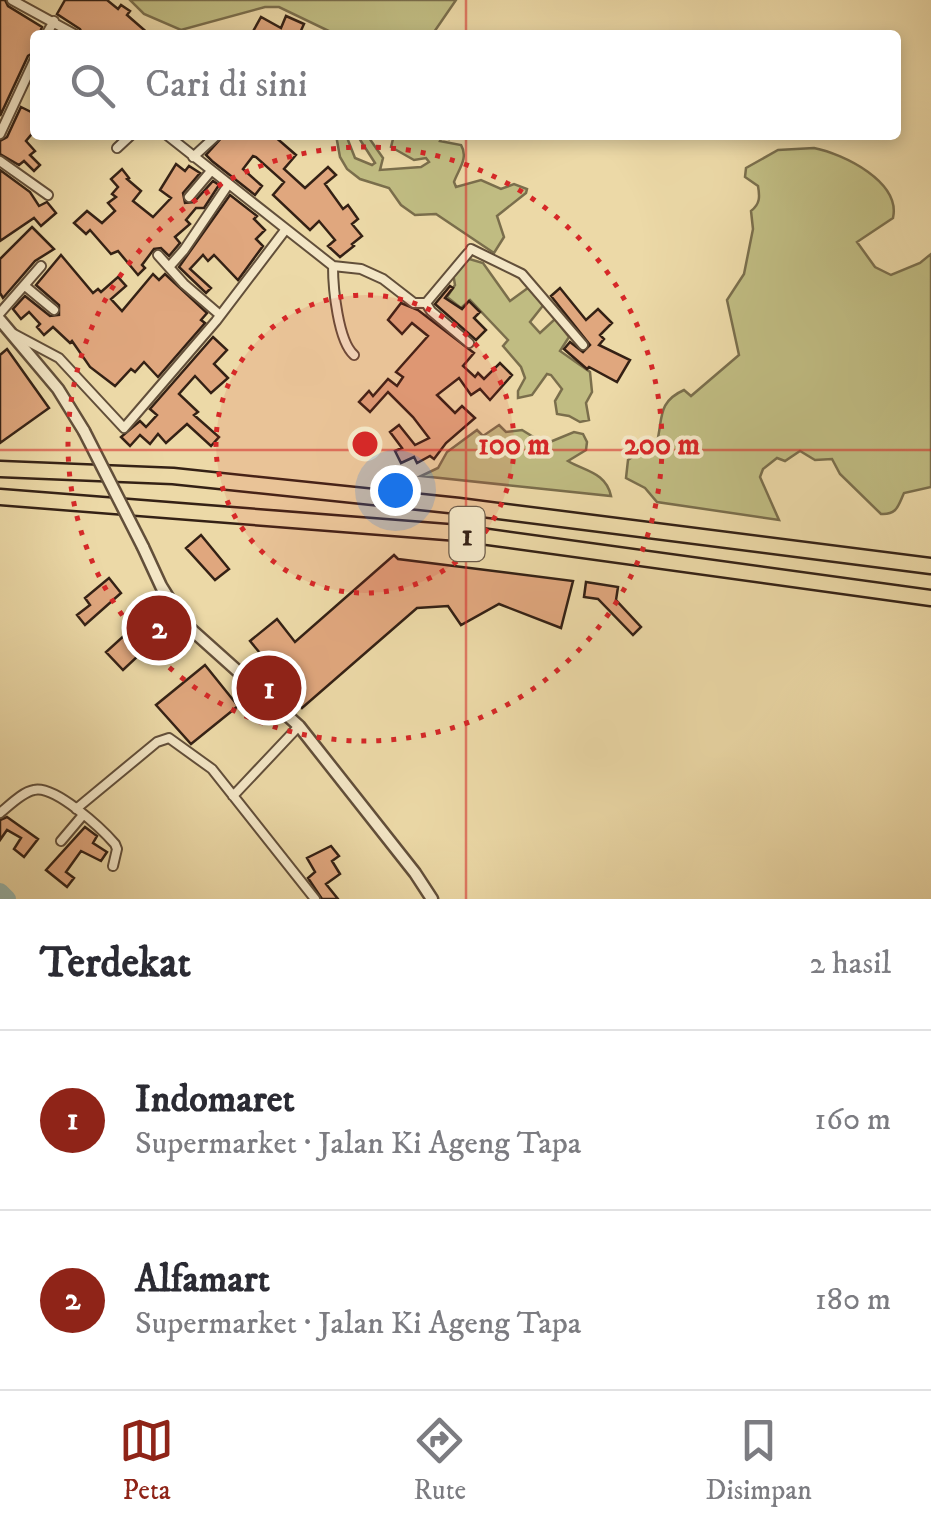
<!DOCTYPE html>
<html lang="id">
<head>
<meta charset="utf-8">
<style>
	:root { --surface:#fff; --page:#f2f2f3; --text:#2b2b33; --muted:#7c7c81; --line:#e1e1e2; --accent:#8f2418 }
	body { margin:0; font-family:"IM FELL DW Pica",serif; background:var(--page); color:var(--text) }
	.you { position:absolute; left:395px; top:490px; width:35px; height:35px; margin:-25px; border:8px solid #fff; border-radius:50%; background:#1a73e8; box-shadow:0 0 0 15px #1a73e833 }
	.badge { display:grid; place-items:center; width:65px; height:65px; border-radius:50%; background:var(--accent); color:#fff; font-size:32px; font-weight:700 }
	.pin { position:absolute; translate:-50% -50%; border:5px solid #fff; box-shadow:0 2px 10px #0006 }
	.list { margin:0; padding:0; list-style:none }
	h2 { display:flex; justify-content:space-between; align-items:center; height:130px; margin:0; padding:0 40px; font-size:42px }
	h2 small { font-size:32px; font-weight:400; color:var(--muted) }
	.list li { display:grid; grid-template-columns:65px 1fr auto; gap:30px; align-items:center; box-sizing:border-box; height:180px; padding:0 40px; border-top:2px solid var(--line) }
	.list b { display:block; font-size:38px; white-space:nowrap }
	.list p { margin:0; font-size:32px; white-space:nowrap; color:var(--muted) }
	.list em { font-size:32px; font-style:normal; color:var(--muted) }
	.icon { flex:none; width:55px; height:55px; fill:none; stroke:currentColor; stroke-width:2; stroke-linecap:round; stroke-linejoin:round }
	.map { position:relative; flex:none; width:931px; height:899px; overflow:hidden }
	.search { position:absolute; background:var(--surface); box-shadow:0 5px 15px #0003; left:30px; right:30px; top:30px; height:110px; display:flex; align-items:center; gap:25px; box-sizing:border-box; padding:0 35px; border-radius:10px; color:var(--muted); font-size:38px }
	.sheet { height:490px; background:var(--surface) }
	nav { display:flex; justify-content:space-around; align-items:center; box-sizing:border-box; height:140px; border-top:2px solid var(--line); background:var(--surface); font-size:28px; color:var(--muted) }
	nav a { display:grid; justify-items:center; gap:5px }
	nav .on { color:var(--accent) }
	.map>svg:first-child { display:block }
	.green { fill:#c0bc82; stroke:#7a6e4c; stroke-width:2.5 }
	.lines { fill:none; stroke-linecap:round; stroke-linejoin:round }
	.river { stroke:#9ab9af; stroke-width:18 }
	.building { fill:#e0a77e; stroke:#342115; stroke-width:2.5 }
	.minor-casing { stroke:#624f3a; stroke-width:12 }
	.tertiary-casing { stroke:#624f3a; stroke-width:15 }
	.motorway-casing { stroke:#342115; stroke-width:19 }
	.minor { stroke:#f3e6c6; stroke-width:8 }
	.tertiary { stroke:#f3e6c6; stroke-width:10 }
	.motorway { stroke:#ecd9a7; stroke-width:14 }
	.tertiary-bridge-casing { stroke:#624f3a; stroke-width:15; stroke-linecap:butt }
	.tertiary-bridge { stroke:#f3e6c6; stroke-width:10 }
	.grid { fill:none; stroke:#d62828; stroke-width:2.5; stroke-opacity:0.55 }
	.ring { fill:none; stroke:#d62828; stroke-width:5; stroke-dasharray:5 10 }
	.labels { text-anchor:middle; stroke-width:8; stroke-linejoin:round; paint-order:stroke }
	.shield { fill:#f3e6c6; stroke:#6d5c4a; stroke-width:2.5 }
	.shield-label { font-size:32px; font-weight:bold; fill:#342115 }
	.centre { fill:#d62828; stroke:#f3e6c6; stroke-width:5 }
	.ring-label { font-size:30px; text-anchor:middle; font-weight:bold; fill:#d62828; stroke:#f3e6c6; stroke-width:8; stroke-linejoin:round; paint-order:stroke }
</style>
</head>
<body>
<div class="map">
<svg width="931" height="899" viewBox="0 0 931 899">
	<rect width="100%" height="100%" fill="#ecd9a7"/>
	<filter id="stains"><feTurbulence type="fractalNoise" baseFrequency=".002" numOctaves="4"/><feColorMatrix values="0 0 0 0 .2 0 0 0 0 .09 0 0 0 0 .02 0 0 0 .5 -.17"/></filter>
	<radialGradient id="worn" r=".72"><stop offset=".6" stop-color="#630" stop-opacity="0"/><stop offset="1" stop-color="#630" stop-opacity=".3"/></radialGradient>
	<!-- green -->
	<path class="green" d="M130,0H456L432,35H337L279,7H265L181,30L144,14Z
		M336,135H346L355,158L372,165L375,163L357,135H367L383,158L380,170L421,167L429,162L426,158L414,160L391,147L394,135H452L449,139L442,137L440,141L461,145C469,158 458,170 454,182L456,187L481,180L501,189L514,184L527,189L526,193L497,216L504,237L494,253L436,214L415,215L401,205L389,188L360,179L347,169L340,157Z
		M814,148C844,154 901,182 893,218L857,242L875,267L891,275L920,263L931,254V487L904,493C898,506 897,515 881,514L840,474L832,459L815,460L800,451L785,461L777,458L763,469L760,477L779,520L657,502L645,488L626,478L628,460L635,455H644L657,442C663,419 657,402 684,390L691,396L739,355L727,300L744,274L753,229L751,211C760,204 760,197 758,186L745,177L746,168L778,150Z
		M466,258L483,263L510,301L532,285L545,303L530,322L540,333L555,319L569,337L560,351L590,372L592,392L586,403L589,420L580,422L569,416L557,414L555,401L562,389L551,375L547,374L532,395L518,398V391L525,378L521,367L503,346L508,340L470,300L461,308L447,297L455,285L453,273Z
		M499,425L506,432L522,430L545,444L574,432L583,434L587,442L586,450L568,461C584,471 606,472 611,496L421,476L438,468L447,452L477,430L483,436Z"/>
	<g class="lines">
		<!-- river -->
		<path class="river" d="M0,892L7,899"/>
	</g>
	<!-- building -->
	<path class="building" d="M0,0H5L8,6L42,27L39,35H35V52L28,56L0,116Z
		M65,0H107L118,9L121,5L130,11L127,15L150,35H83L80,29L57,14Z
		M286,16L304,24L299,35H251L261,17L281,28Z
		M21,107L35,114V130L26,141L35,151L30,155L40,165L34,171L24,161L19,165L0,154V141L7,137Z
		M224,135H273L296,155L284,169L305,188L328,167L336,175L325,184L343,209L348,205L358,219L352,224L362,236L352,244L354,246L340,257L328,246L335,240L319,221L310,230L273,195L284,182L256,157L253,156L243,169L262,186L255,195L212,161L206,155Z
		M176,164L185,171L189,166L200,173L183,193L185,203L194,202L213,181L219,185L204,208H196L186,220L190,224L175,237L180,243L169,256L161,248L154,249L142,265L145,268L138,275L118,251L111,254L90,230L86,234L74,223L87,211L102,223L115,211L108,203L116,197L112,194L118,187L111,179L122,169L129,178L127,179L141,191L133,201L153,217L171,198L160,190Z
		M0,170L30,192L39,206L47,202L56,213L41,226L34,218L0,241Z
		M230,195L257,216L254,219L265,230L256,239L263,246L238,280L214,255L208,261L203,255L190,269L211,288L206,293L179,267Z
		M32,227L54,249L35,261L3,298L0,293V259Z
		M61,255L93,293L98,289L101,292L118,277L126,286L111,299L122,311L153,274L159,280L165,274L207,313L201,320L205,323L158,377L144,362L135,372L131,369L115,386L90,367L72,341L70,343L53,327L44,335L37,327L40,324L29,312L21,319L13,309L25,296L50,316L59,315V305L36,285Z
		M450,286L453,288L445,298L462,309L469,301L480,312L474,318L486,330L476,340L435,304Z
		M560,288L586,320L598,309L612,323L600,335L604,339L599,345L630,360L617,382L589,367L587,369L564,349L570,342L583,352L590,345L551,296Z
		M401,303L418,310L474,353L463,366L475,377L478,373L484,379L500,363L512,375L490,400L480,389L471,395L459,378L437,395L455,413L462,406L475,418L446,443L434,459L430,456L417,463L414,457L401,463L395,451L402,448L390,432L399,425L415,445L429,438L413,417L388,392L370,412L359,402L369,391L373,396L388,379L397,386L403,377L396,372L428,336L412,323L402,334L388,320Z
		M213,337L227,350L214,364L228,378L211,393L195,376L179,394L198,412L194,415L219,437L211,446L187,424L166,443L158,434L150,444L140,435L130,446L121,437L140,421L146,427L157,415L150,409Z
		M7,349L49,408L0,443V355Z
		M201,535L229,569L215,580L186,548Z
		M394,555L398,559L573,581L561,628L499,604L461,625L448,606L417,608L302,708L266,667L269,664L250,641L277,619L295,642Z
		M109,578L121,593L85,625L77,615L90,605L85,598Z
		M586,582L618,587L616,600L641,627L633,635L598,599L584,597Z
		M138,623L154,641L123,670L106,652Z
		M205,665L238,706L191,744L156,705Z
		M7,817L38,839L24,857L14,849L21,838L7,830L0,840V820Z
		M85,827L97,836L93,843L107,852L101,861L81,851L66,872L74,878L67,887L46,870Z
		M331,846L339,856L332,861L340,874L326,884L338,899H322L308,878L315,872L307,858Z"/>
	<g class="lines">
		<!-- minor casing -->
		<g class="minor-casing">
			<path id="minor" d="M12,0L76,35
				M46,35L54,21
				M0,134L35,59
				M117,148L131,135
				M193,157L217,135
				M0,161L48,195
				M189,197L211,171
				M286,229L333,266L361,269L383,279L414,303H426L468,253
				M471,249L522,274L583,345
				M158,255L184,284L220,315
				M333,266C333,288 338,341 354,355
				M169,267L184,250L228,185
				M25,286L54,310
				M426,303L431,311L469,343
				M0,313L41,266
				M14,334L59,358L124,428L216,321L286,229L167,135
				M233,796L299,726
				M76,809L157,742L169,738L212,769L315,899
				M0,813C9,806 22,792 34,790C55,785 102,829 115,844L117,849L113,866
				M61,841L83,815"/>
		</g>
		<!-- tertiary casing -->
		<g class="tertiary-casing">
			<path id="tertiary" d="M0,320L58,389L84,431
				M143,547L161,586L184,623L299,726L415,873L432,899"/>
		</g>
		<!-- motorway casing -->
		<g class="motorway-casing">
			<path id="motorway" d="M0,469L173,476L459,506L931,566
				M0,497L459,533L931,598"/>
		</g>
		<!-- minor -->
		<use href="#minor" class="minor"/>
		<!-- tertiary -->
		<use href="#tertiary" class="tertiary"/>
		<!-- motorway -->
		<use href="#motorway" class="motorway"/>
		<!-- tertiary-bridge casing -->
		<g class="tertiary-bridge-casing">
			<path id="tertiary-bridge" d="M84,431L143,547"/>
		</g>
		<!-- tertiary-bridge -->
		<use href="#tertiary-bridge" class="tertiary-bridge"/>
	</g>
	<!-- grid -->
	<path class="grid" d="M466,0V35M466,135V899M0,450H931"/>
	<!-- distance rings -->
	<circle cx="365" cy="444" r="149" fill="#d62828" fill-opacity=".12"/>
	<g class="ring">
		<circle cx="365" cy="444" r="149"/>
		<circle cx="365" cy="444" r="297"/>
	</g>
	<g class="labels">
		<!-- shield labels -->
		<rect class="shield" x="449.5" y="507" width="35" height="54" rx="8"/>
		<g class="shield-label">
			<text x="467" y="545">1</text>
		</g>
	</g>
	<circle cx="365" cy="444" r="15" class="centre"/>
	<g class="ring-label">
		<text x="514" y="454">100 m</text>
		<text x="662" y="454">200 m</text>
	</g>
	<rect width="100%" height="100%" filter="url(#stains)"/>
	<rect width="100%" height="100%" fill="url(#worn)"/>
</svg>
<div class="you"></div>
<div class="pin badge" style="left:269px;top:688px">1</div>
<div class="pin badge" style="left:159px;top:628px">2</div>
<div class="search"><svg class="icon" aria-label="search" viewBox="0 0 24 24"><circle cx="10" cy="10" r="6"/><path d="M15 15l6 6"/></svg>Cari di sini</div>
</div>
<section class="sheet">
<h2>Terdekat<small>2 hasil</small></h2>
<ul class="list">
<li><span class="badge">1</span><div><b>Indomaret</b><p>Supermarket · Jalan Ki Ageng Tapa</p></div><em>160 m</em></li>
<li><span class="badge">2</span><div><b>Alfamart</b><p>Supermarket · Jalan Ki Ageng Tapa</p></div><em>180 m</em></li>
</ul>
</section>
<nav>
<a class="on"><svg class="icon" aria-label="map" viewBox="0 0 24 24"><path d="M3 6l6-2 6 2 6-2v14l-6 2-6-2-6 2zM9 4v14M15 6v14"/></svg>Peta</a>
<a><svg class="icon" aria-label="directions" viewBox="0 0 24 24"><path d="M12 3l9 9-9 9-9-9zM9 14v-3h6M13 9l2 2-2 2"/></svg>Rute</a>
<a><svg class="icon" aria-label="saved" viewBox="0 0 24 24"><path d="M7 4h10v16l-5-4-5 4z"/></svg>Disimpan</a>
</nav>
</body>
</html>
